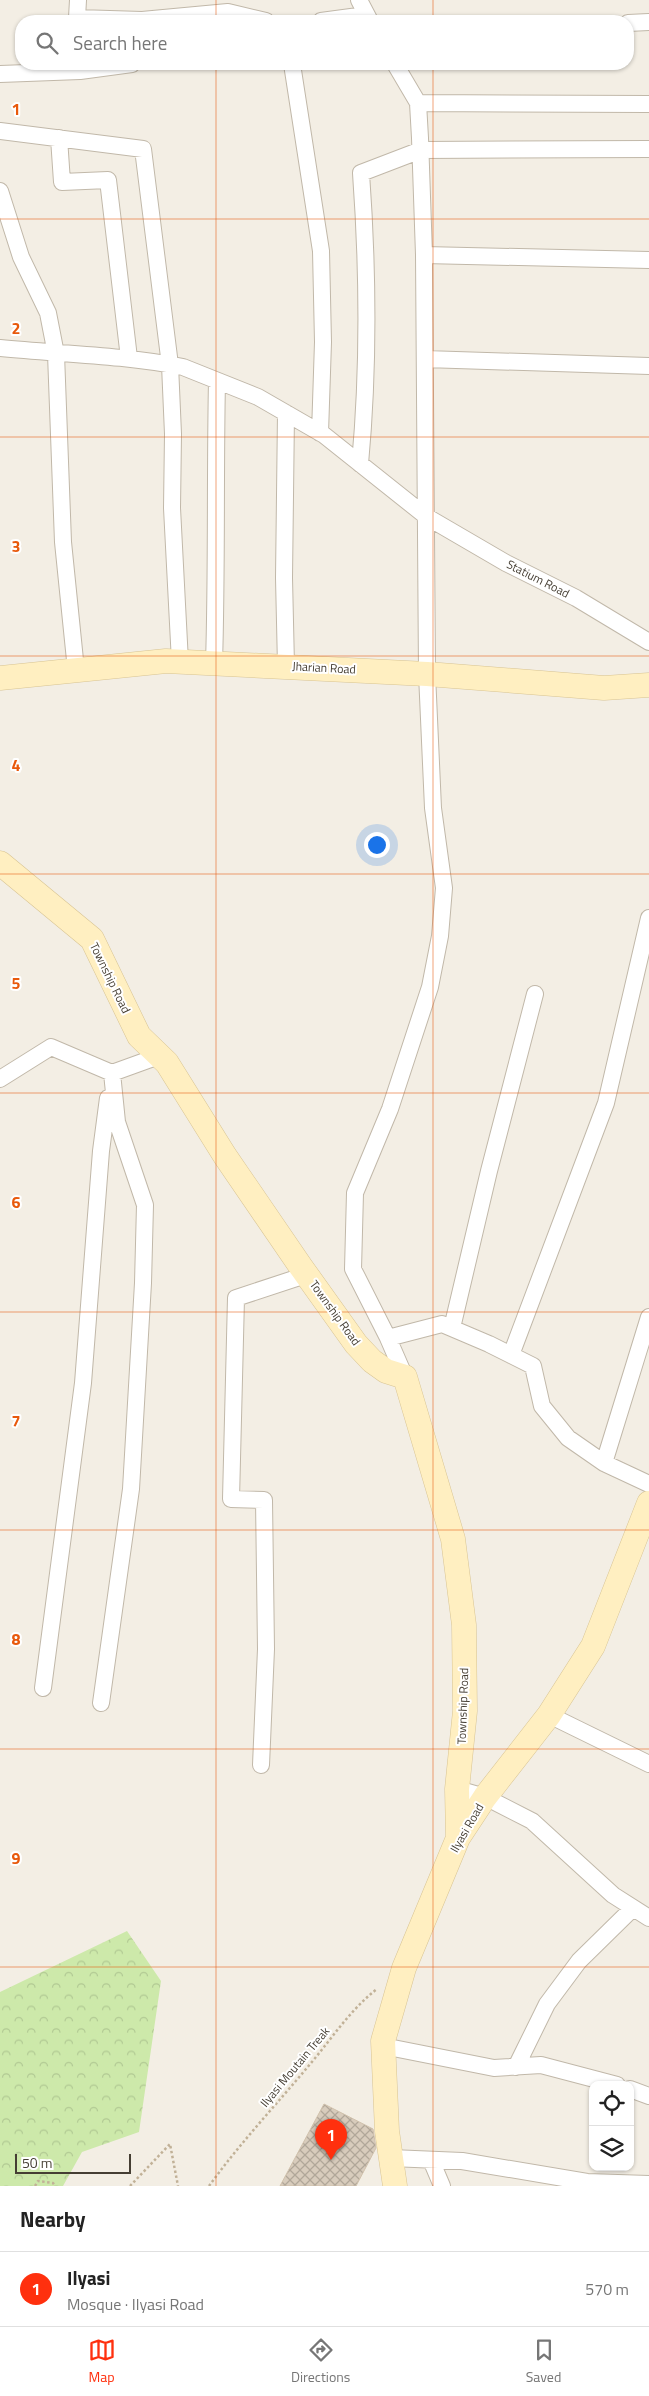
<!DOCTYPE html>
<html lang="en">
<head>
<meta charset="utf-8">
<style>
	:root { --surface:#fff; --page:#f2f2f2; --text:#222; --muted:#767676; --line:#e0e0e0; --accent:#ff300e }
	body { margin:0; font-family:"Titillium Web",sans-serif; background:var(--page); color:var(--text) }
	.controls { position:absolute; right:15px; bottom:15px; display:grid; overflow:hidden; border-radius:10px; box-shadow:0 1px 4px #0004 }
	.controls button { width:45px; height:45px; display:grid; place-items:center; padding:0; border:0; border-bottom:1px solid var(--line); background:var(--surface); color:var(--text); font:25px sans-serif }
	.scale { position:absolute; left:15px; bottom:12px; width:116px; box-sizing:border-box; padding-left:5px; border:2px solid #453e33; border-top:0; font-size:14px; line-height:18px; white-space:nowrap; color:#453e33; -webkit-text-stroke:4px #fff; paint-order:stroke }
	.you { position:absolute; left:376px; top:844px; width:18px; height:18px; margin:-12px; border:4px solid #fff; border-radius:50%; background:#1a73e8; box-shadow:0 0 0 8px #1a73e833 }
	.badge { display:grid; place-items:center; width:32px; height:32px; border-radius:50%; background:var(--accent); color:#fff; font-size:16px; font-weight:700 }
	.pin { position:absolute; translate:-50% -41px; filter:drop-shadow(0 1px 2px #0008) }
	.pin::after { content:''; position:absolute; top:26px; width:18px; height:15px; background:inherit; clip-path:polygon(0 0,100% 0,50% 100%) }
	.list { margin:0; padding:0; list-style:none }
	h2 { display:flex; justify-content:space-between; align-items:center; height:65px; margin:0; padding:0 20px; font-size:21px }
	h2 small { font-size:16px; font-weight:400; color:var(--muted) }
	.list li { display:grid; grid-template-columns:32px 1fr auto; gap:15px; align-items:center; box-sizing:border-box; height:75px; padding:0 20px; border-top:1px solid var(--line) }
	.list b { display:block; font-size:19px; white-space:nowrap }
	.list p { margin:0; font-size:16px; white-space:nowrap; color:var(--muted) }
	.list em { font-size:16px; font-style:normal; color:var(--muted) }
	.icon { flex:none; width:28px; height:28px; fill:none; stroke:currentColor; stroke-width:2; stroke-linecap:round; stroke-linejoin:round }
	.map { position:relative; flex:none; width:649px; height:2186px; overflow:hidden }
	.search { position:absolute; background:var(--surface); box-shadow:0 1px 4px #0004; left:15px; right:15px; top:15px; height:55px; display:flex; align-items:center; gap:12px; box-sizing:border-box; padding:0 18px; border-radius:20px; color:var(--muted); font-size:19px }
	.sheet { height:140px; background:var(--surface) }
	nav { display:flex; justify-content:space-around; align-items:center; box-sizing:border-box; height:70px; border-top:1px solid var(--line); background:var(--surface); font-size:14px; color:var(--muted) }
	nav a { display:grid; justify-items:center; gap:2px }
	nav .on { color:var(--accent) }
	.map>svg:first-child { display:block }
	.forest { fill:url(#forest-crowns) }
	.building { fill:url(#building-cross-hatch); stroke:#d0c1ac }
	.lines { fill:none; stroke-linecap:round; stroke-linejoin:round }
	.street-casing { stroke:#c1b8a9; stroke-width:18 }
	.secondary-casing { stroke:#d8c493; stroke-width:25 }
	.path { stroke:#c1b197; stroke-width:2.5; stroke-dasharray:2.5 2.5; stroke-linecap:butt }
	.street { stroke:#fff; stroke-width:16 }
	.secondary { stroke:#ffefc1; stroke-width:24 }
	.grid { fill:none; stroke:#e8590c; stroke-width:1; stroke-opacity:0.55 }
	.labels { text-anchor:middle; stroke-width:4; stroke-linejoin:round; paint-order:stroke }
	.street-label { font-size:12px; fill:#453e33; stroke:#fff }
	.grid-label { font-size:16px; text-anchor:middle; font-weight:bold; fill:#e8590c; stroke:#fff; stroke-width:4; stroke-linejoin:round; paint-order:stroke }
</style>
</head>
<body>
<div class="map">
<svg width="649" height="2186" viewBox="0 0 649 2186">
	<defs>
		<pattern id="forest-crowns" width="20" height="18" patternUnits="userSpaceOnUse" patternTransform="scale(1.25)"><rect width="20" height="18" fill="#cde9aa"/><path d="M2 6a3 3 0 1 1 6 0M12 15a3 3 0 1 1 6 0" fill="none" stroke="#b1c993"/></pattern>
		<pattern id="building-cross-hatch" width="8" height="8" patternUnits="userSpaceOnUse" patternTransform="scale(1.25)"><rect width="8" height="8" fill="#d8ccbc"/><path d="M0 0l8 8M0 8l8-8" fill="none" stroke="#b1a799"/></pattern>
	</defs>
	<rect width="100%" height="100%" fill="#f3eee4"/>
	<!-- forest -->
	<path class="forest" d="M127,1931L161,1981L139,2132L82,2152L63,2186H0V1992Z"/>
	<!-- building -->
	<path class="building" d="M324,2104L373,2129L376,2148L356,2186H280Z"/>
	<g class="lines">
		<!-- street casing -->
		<g class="street-casing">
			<path id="street" d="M78,0L77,18L142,20L228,12L266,21
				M359,0L370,21
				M321,21L366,15
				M628,23L649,22
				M292,64L321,251L323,342L320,433
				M395,64L418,103L420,138L424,255L427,674L433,808L444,888L440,936L430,987L390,1109L355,1193L353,1269L388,1338L405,1377
				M0,74L80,71L132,64
				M418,103L649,104
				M0,131L143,149L170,365L173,434L172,508L180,662
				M59,138L62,182L108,180L129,358
				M0,191L21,257L48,313L56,354L63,542L76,670
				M424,255L649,260
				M0,348C61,354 123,355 183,367L258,397L324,435L427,517L506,563L576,598L649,642
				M425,359L649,366
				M360,464C369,367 368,270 361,173L421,150L649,149
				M214,663C217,569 215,475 217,381
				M286,666L284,578L286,413
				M0,1079L51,1047L112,1073L159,1056
				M452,1328L489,1171L535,994
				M388,1338L442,1324L489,1344L533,1366L542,1406L568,1438L604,1463L649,1484
				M511,1355L606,1103L649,918
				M604,1463L649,1317
				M43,1688L83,1383L101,1151L108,1098
				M101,1703L131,1489L143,1283L145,1205L117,1122L112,1073
				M549,1715L649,1764
				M261,1765L266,1649L264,1500L231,1499L236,1298L306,1275
				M457,1789L485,1797L532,1821L613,1895L649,1918
				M383,2046L494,2068L541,2065L617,2085
				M516,2067L547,2004L579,1961L633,1908
				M630,2089L649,2096
				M391,2158L462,2161L587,2182L649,2184
				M431,2160L442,2186"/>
		</g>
		<!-- secondary casing -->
		<g class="secondary-casing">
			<path id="secondary" d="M0,678L166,661L427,674L604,688L649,685
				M0,863L92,939L139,1036L167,1063L225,1156L301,1267L356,1344L372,1361L386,1371L405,1377L453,1539L464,1625L465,1711L457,1789L458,1838
				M395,2186L387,2131L383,2041L404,1968L458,1838L485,1797L549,1715L593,1646L649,1503"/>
		</g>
		<!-- path -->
		<path class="path" d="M35,2186L38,2181L53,2183L55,2186
			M130,2186L170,2144L178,2186
			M209,2186C240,2143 277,2104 311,2063C333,2037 350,2010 377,1989"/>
		<!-- street -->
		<use href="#street" class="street"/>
		<!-- secondary -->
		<use href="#secondary" class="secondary"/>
	</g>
	<!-- grid -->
	<path class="grid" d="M216,0V21M433,0V21M216,64V2186M433,64V2186M0,219H649M0,437H649M0,656H649M0,874H649M0,1093H649M0,1312H649M0,1530H649M0,1749H649M0,1967H649"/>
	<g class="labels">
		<!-- street labels -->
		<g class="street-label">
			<text transform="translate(538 579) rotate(27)" y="4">Statium Road</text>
			<text transform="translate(324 668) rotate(3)" y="4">Jharian Road</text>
			<text transform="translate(110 978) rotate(64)" y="4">Township Road</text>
			<text transform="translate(335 1313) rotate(54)" y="4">Township Road</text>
			<text transform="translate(463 1706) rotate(-88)" y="4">Township Road</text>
			<text transform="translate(467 1828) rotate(-60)" y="4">Ilyasi Road</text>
			<text transform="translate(295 2067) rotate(-50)" y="4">Ilyasi Moutain Treak</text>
		</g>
	</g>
	<g class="grid-label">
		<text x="16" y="115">1</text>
		<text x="16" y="334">2</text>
		<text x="16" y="552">3</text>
		<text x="16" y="771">4</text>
		<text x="16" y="989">5</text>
		<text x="16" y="1208">6</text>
		<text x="16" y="1427">7</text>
		<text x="16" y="1645">8</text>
		<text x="16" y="1864">9</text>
	</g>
</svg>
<div class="controls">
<button><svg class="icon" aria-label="locate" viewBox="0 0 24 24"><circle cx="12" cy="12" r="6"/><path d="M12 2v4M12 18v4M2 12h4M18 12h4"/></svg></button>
<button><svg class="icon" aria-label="layers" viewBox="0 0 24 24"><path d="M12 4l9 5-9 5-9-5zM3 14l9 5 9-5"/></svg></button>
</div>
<div class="scale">50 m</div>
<div class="you"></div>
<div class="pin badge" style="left:331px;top:2160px">1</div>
<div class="search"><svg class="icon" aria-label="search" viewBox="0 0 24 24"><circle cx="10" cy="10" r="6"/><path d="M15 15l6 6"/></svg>Search here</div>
</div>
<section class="sheet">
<h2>Nearby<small></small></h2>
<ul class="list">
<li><span class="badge">1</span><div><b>Ilyasi</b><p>Mosque · Ilyasi Road</p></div><em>570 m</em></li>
</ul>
</section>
<nav>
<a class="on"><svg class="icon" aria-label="map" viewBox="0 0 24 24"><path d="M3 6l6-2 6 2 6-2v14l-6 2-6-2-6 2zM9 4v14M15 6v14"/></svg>Map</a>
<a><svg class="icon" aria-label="directions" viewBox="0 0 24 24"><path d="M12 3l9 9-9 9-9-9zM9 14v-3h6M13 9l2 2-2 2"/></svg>Directions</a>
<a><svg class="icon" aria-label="saved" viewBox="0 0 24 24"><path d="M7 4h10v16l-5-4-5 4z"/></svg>Saved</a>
</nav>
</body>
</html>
